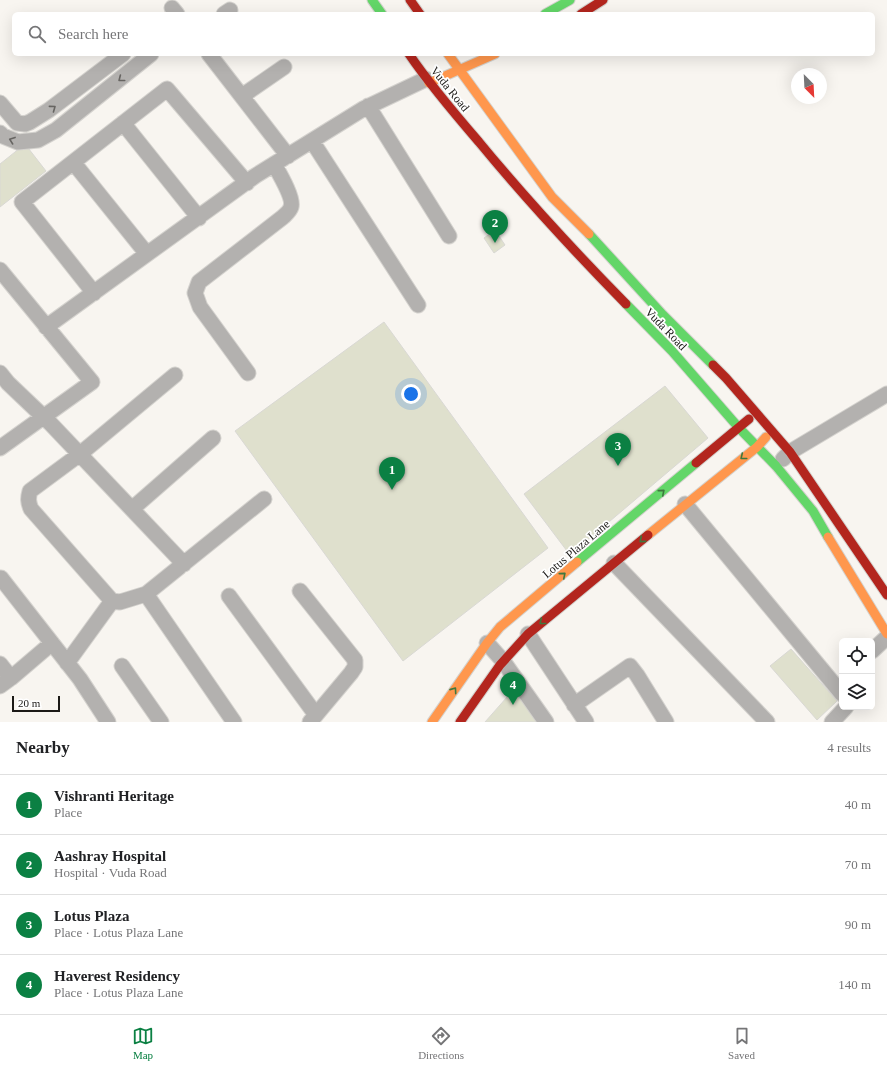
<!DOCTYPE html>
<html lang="en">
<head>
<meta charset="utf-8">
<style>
	:root { --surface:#fff; --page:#f6f6f6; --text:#202124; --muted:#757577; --line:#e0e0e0; --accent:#0b8043 }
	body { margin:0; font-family:"Times New Roman",serif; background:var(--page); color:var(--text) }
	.controls { position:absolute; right:12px; bottom:12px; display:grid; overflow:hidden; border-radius:6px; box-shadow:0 4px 16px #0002 }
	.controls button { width:36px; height:36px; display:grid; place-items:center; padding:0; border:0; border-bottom:1px solid var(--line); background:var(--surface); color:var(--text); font:20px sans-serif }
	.compass { position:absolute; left:791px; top:68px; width:36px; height:36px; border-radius:50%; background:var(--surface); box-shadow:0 4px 16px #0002; rotate:156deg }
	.scale { position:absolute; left:12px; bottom:10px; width:48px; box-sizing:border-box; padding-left:4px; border:2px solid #1b1916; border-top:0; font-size:11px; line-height:14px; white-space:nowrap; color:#1b1916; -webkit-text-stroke:3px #fff; paint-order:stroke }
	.you { position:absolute; left:411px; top:394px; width:14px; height:14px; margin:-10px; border:3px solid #fff; border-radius:50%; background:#1a73e8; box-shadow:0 0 0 6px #1a73e833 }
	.badge { display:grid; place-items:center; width:26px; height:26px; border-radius:50%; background:var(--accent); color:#fff; font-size:13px; font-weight:700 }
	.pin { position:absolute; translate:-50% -33px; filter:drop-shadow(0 1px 2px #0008) }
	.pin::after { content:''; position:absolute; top:21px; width:14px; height:12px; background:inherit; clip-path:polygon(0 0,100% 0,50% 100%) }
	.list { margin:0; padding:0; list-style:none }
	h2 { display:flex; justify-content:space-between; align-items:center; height:52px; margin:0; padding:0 16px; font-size:17px }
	h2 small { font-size:13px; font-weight:400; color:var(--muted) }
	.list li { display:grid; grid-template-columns:26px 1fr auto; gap:12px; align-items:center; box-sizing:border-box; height:60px; padding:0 16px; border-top:1px solid var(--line) }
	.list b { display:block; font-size:15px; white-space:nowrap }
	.list p { margin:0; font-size:13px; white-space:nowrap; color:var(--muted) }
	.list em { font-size:13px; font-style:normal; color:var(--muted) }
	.icon { flex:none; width:22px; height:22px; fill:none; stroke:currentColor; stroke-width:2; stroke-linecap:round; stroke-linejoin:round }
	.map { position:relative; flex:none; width:887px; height:722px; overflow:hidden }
	.search { position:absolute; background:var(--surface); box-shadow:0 4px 16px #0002; left:12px; right:12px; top:12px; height:44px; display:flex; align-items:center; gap:10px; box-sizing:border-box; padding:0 14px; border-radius:6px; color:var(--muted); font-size:15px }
	.sheet { height:292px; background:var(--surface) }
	nav { display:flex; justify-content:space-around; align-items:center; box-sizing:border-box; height:56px; border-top:1px solid var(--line); background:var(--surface); font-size:11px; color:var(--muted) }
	nav a { display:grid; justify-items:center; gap:2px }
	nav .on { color:var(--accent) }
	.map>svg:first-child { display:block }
	.building { fill:#dfe0cd; stroke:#d9d8d4 }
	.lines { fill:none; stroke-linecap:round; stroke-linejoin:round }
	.street-casing { stroke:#d4d2ce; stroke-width:17 }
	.fast-casing { stroke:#d4d2ce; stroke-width:11 }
	.slow-casing { stroke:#d4d2ce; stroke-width:11 }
	.jam-casing { stroke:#d4d2ce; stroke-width:11 }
	.street { stroke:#b3b1af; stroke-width:15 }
	.fast { stroke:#63d668; stroke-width:9 }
	.slow { stroke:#ff974d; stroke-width:9 }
	.jam { stroke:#b3261e; stroke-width:9 }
	.oneway { stroke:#676562 }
	.oneway2 { stroke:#3f783f }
	.labels { text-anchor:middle; stroke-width:3.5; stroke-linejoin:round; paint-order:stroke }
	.street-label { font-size:12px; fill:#1b1916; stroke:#fff }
</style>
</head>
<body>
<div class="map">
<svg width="887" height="722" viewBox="0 0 887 722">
	<rect width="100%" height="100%" fill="#f8f5f0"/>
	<!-- building -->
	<path class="building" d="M25,144L46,171L0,207V164Z
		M495,230L505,245L494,253L484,238Z
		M384,322L548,548L403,661L235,431Z
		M665,386L708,438L570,555L524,494Z
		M791,649L837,701L817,720L770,666Z
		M515,688L539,722H485Z"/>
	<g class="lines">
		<!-- street casing -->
		<g class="street-casing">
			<path id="street" d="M172,8L177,14
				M224,14L230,10
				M209,54L288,156
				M242,96L284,67
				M0,103L17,123L25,124L30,122L49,110L123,54
				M368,106L449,236
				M123,123L199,218
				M0,133L3,136L18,142L38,140L56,130L151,54
				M312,141L418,305
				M73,162L147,254
				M0,270L92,382L0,448
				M94,293L22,202L167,89L247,183
				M46,327L255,176L363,109L426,79
				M0,373L8,383L50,423L184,564
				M248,373L200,307L195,293L199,282L283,217C286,214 290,211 291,207C294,198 279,173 274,164
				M783,459L790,452L887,394
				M685,504L842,694
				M132,509L213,438
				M614,563L767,722
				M0,579L1,578L80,679L108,722
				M300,591L355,660V667L351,673L310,722
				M146,594L120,602L112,601L31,509C28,502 28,498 30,491L80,454L175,375
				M229,596L316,715
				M528,634L586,722
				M487,643L503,661L546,722
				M872,651L887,637
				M67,663L112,601
				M0,664L11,678L0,686
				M122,666L161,722
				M11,678L52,643
				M574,705L630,666L637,675L666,722
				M234,722L146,594L264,499
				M832,722L846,707"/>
		</g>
		<!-- fast casing -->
		<g class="fast-casing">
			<path id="fast" d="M372,0L382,14
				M545,14L570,0
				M589,234L663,315L713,365
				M626,304L672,351L739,428L776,466L813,511L828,537
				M577,562L696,463"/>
		</g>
		<!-- slow casing -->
		<g class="slow-casing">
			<path id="slow" d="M448,54L552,197L589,234
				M429,83L495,54
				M648,535L757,447L766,437
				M828,537L887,634
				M432,722L487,643L500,627L577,562"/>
		</g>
		<!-- jam casing -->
		<g class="jam-casing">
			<path id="jam" d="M410,0L420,14
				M581,14L603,0
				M409,54C430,85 454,113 479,142C525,198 575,252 626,304
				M713,365L726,378L790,452L887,595
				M696,463L749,419
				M460,722L500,665L528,634L648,535"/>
		</g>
		<!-- street -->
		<use href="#street" class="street"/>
		<!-- fast -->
		<use href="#fast" class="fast"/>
		<!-- slow -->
		<use href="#slow" class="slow"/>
		<!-- jam -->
		<use href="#jam" class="jam"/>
	</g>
	<!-- one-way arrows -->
	<defs><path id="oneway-chevron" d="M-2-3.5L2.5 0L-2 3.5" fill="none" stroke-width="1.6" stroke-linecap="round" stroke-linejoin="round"/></defs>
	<g class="oneway">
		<use href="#oneway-chevron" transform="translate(121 79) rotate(142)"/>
		<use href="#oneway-chevron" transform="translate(53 108) rotate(-36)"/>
		<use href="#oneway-chevron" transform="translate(12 140) rotate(-160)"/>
	</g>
	<g class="oneway2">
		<use href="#oneway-chevron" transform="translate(743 457) rotate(141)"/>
		<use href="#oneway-chevron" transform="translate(662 492) rotate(-40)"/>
		<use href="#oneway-chevron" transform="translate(642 540) rotate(140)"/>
		<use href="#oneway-chevron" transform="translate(563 575) rotate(-40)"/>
		<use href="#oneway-chevron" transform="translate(542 622) rotate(141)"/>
		<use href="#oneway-chevron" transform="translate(454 690) rotate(-55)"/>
	</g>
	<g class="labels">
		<!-- street labels -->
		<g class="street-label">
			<text transform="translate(450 89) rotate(51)" y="4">Vuda Road</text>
			<text transform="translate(666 329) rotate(46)" y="4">Vuda Road</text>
			<text transform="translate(576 549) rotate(-40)" y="4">Lotus Plaza Lane</text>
		</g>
	</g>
</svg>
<div class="controls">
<button><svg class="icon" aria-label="locate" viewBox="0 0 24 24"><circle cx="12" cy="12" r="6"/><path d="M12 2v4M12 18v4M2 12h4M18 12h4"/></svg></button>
<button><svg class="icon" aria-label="layers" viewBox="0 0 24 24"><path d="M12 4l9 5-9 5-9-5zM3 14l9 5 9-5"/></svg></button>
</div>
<svg class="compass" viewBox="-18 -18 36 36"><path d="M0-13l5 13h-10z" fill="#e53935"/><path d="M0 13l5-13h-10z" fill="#757577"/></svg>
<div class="scale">20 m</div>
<div class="you"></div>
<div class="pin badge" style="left:392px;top:490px">1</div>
<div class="pin badge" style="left:495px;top:243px">2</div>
<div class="pin badge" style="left:618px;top:466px">3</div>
<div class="pin badge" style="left:513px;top:705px">4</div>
<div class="search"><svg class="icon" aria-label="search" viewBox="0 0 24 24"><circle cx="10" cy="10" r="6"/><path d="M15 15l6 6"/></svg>Search here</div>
</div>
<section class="sheet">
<h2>Nearby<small>4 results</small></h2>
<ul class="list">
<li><span class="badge">1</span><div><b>Vishranti Heritage</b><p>Place</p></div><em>40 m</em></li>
<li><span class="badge">2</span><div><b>Aashray Hospital</b><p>Hospital · Vuda Road</p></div><em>70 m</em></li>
<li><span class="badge">3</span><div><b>Lotus Plaza</b><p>Place · Lotus Plaza Lane</p></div><em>90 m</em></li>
<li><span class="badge">4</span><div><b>Haverest Residency</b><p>Place · Lotus Plaza Lane</p></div><em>140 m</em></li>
</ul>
</section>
<nav>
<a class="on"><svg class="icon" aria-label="map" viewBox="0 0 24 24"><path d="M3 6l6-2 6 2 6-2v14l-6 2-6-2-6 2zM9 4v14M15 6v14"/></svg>Map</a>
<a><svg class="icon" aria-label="directions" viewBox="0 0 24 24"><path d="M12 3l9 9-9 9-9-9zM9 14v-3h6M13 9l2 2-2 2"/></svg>Directions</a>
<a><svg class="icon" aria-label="saved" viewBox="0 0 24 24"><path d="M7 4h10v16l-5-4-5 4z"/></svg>Saved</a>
</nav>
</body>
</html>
